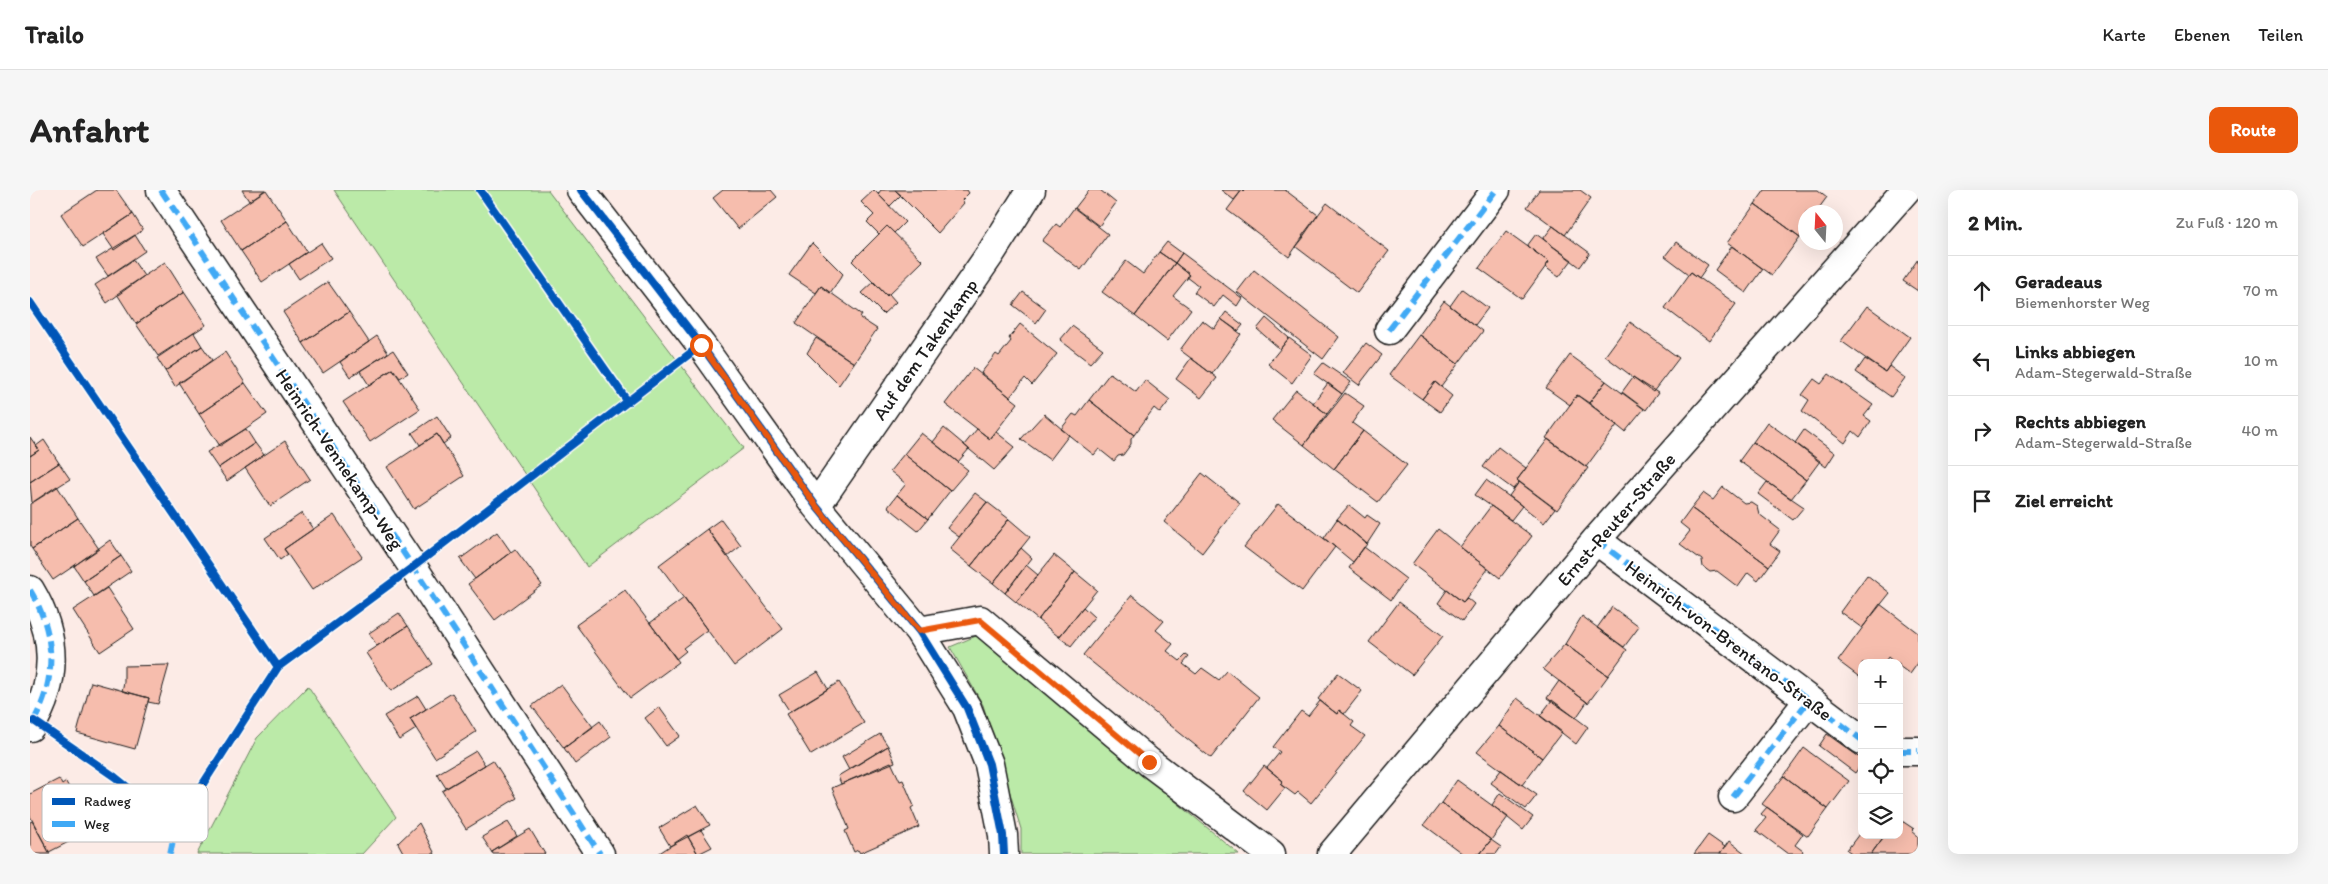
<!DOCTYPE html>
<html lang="de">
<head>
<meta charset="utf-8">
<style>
	:root { --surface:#fff; --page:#f6f6f6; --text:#222; --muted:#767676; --line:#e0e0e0; --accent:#ea580c }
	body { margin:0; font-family:Itim,sans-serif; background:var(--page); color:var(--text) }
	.controls { position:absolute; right:15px; bottom:15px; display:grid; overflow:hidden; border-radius:10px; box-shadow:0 5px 20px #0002 }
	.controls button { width:45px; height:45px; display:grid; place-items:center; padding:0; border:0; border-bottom:1px solid var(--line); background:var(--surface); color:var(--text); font:25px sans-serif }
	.compass { position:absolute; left:1768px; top:15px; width:45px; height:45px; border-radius:50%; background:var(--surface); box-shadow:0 5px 20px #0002; rotate:342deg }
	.stop { position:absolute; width:15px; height:15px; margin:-11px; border:4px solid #ea580c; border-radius:50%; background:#fff }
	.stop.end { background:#ea580c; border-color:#fff; box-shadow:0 1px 5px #0008 }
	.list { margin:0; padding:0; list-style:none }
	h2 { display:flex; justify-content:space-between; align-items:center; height:65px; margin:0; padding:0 20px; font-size:21px }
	h2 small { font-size:16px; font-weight:400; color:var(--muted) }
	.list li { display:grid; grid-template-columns:32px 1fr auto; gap:15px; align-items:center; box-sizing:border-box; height:70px; padding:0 20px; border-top:1px solid var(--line) }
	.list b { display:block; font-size:19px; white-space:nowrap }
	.list p { margin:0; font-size:16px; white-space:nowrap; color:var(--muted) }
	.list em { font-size:16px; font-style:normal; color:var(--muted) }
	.icon { flex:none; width:28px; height:28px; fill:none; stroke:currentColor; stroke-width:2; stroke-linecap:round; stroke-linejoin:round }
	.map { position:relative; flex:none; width:1888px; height:664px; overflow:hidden; border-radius:10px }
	header { display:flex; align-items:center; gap:30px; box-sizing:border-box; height:70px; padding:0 25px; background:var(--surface); border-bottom:1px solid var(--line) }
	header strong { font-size:24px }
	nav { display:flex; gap:28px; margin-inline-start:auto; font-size:18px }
	.intro { display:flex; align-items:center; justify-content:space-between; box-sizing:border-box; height:120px; padding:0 30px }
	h1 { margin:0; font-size:35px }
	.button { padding:12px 22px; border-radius:10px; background:var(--accent); color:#fff; font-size:18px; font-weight:700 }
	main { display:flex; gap:30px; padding:0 30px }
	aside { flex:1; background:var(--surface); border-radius:10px; box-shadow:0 5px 20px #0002 }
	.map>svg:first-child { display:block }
	.green { fill:#bbeaa8; stroke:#6c8362 }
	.building { fill:#f6bdad; stroke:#1c1c1c }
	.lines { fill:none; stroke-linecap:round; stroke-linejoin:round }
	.street-casing { stroke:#1c1c1c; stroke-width:31 }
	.street { stroke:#fff; stroke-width:28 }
	.quiet { stroke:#3fa9f5; stroke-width:6; stroke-dasharray:12 6; stroke-linecap:butt }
	.cycleway-casing { stroke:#fff; stroke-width:11 }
	.cycleway { stroke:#0057b8; stroke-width:8 }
	.route { stroke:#ea580c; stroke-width:6 }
	.labels { text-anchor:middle; stroke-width:4; stroke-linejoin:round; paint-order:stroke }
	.street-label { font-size:19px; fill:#1c1c1c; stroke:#fff }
	.key { fill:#fff; stroke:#bbb; stroke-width:1 }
	.key-label { font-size:14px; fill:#1c1c1c }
</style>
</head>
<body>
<header>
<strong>Trailo</strong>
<nav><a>Karte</a><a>Ebenen</a><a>Teilen</a></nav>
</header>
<div class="intro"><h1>Anfahrt</h1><a class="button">Route</a></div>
<main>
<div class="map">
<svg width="1888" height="664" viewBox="0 0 1888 664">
	<rect width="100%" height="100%" fill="#fcebe6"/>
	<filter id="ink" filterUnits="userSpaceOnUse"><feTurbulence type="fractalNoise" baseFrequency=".02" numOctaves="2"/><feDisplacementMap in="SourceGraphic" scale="10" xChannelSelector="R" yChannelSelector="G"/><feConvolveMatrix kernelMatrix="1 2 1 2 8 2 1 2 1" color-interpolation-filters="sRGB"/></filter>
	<g filter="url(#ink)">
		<!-- green -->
		<path class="green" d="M304,0H518L714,258L557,377Z
			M946,446L1209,664H991V639L953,515L920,457Z
			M278,496L366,627L332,664H167L227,548Z"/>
		<!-- building -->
		<path class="building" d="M67,0H86L103,24L53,57L31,24Z
			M212,0H235L219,11Z
			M236,0L257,31L211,61L191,30Z
			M693,0H741L747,7L708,39L683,8Z
			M844,0L875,32L864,43L857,36L849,44L837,32L844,25L831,12Z
			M851,0H865L871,5L860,16L848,4Z
			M865,0H937L939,3L932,10L934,13L908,43Z
			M1059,0H1070L1086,13L1069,36L1045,18Z
			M1191,0H1215L1214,2L1212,0L1204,10Z
			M1212,0L1214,2L1215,0H1255L1288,25L1259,67L1197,20Z
			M1509,0H1550L1561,8L1535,45L1497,17Z
			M1735,0H1788L1797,7L1786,22H1776V38L1770,47L1725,14Z
			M1297,13L1359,61L1327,103L1266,57L1274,47L1272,46Z
			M1725,14L1770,47L1742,85L1697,53Z
			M1044,18L1078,44L1051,80L1012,51L1026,34L1030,37Z
			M103,24L113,40L84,60L73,44Z
			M257,31L277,62L232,92L211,61Z
			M857,36L893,71L857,106L822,71Z
			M1523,36L1560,63L1550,77L1513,49Z
			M1476,41L1519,72L1492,109L1449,78Z
			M1506,44L1542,70L1529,87L1515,77L1519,72L1497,56Z
			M105,45L115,61L78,86L66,69Z
			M1137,52L1152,63L1145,73L1129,62Z
			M1646,52L1678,75L1669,88L1661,82L1659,84L1635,66Z
			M291,53L301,68L269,89L259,74Z
			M782,53L813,84L800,103L791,96L786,103L759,85Z
			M1702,56L1733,79L1716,103L1685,80Z
			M1129,62L1145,73L1105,126L1072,102L1096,71L1113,84Z
			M1152,63L1212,108L1207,116L1193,105L1184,117L1164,102L1169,96L1157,87L1160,85L1145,73Z
			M1888,69V101L1873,91Z
			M103,70L114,86L77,113L65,95Z
			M135,72L154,102L106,134L87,104Z
			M1145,73L1160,85L1143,106L1161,119L1137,151L1105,126Z
			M1224,80L1309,147L1293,169L1207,102Z
			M1661,82L1706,114L1679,151L1635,118Z
			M298,92L319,122L273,153L253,122Z
			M844,92L856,105L859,104L866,112L853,124L832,103Z
			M791,96L832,125L830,128L847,139L824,173L766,133Z
			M1432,99L1458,118L1445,135L1420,116Z
			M154,102L176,135L128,166L106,134Z
			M993,102L1016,119L1006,133L983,115Z
			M1414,111L1453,141L1428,174L1389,145Z
			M1837,116L1880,147L1855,182L1811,151Z
			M319,122L339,152L293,183L273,153Z
			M1196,122L1213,135L1208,141L1191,129Z
			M1236,128L1259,148L1250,159L1227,139Z
			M1191,129L1211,144L1182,184L1150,160L1172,130L1184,139Z
			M1600,132L1649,168L1623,202L1575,166Z
			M990,134L1027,164L1002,195L995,188L980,207L951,183L966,164L969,166L981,151L979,148Z
			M1042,136L1073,159L1060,173L1030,150Z
			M164,143L172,156L135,181L127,168Z
			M1389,145L1428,174L1411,197L1405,192L1392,209L1359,185Z
			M347,146L358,163L320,187L310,172Z
			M786,148L824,173L809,195L777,163Z
			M1259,148L1282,165L1262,193L1238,174Z
			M1336,153L1352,165L1329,195L1313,183Z
			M172,156L182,170L145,197L135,181Z
			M363,160L378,183L370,188L363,179L339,195L330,181Z
			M195,162L215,193L169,224L149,193Z
			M1540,165L1576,191L1559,213L1547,205L1540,215L1516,198Z
			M1161,168L1187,188L1171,208L1146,189Z
			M1835,169L1855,182L1859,176L1875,188L1861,207L1826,182Z
			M1293,173L1321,192L1312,204L1284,184Z
			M943,178L988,213L960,249L915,214Z
			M363,179L390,219L340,252L313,212Z
			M1080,183L1106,202L1115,190L1140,210L1130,223L1124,218L1104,245L1059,210Z
			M1799,184L1843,215L1834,226L1841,231L1830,247L1823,241L1815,253L1772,221L1779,210L1772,205L1784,189L1791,194Z
			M1603,187L1628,203L1616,220L1592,202Z
			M1576,191L1614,219L1595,242L1559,213Z
			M1405,192L1422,206L1410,222L1392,209Z
			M215,193L237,224L190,256L169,224Z
			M1298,193L1312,204L1297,224L1283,213Z
			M1266,200L1297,224L1274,255L1242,230Z
			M1315,203L1334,216L1322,233L1333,241L1304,279L1274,255Z
			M1547,205L1587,235L1556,277L1516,248Z
			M1059,210L1104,245L1101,249V254L1093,265L1088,266L1084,271L1069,259L1064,265L1031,239L1043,224L1047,226Z
			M1014,224L1039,245L1020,270L991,249Z
			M407,226L421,248L413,254L407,244L390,255L382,243Z
			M1737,232L1790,271L1776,290L1723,252Z
			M914,238L939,259L928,272L903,252Z
			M216,239L225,253L188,278L177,262Z
			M947,239L960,249L966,242L985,257L964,280L934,255Z
			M1774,240L1805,263L1796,277L1765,253Z
			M1333,241L1377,275L1348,312L1304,279Z
			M891,243L938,280L920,301L874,264Z
			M407,244L434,286L384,319L357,277Z
			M0,247L9,260L0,266Z
			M1518,249L1558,278L1527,320L1487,290Z
			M14,250L29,273L0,292V266L9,260L6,256Z
			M255,251L280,289L240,316L215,278Z
			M1723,252L1776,290L1761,309L1709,271Z
			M225,253L234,265L197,291L188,278Z
			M1468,257L1496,278L1487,290L1489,292L1483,299L1453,277Z
			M874,264L920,301L898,329L867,305L876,294L860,281Z
			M29,273L40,289L2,313L0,292Z
			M1172,283L1210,313L1172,363L1134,332Z
			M1456,290L1492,316L1481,330L1445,305Z
			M1489,292L1525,319L1514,333L1479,306Z
			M1737,292L1774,317L1763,330L1728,304Z
			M27,296L48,328L2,359L0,356V314Z
			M1693,297L1714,313L1721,312L1727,316L1729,324L1750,340L1740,354L1750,361L1739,376L1661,318L1673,303L1683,310Z
			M945,303L957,312L929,347L917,338Z
			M867,305L898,329L888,341L858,317Z
			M957,312L979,329L941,376L920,359Z
			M1248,314L1305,357L1272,401L1214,357Z
			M1319,315L1335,328L1337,325L1350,334L1337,354L1307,329Z
			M1461,316L1502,346L1470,388L1430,357Z
			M1661,318L1739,376L1728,391L1718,383L1708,397L1687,381L1680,382L1673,377L1672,370L1650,354L1660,341L1650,333Z
			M272,323L283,339L254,359L258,364L250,370L235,348Z
			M304,325L332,367L282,400L254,359Z
			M48,328L69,359L23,390L2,359Z
			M691,329L711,356L697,367L677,339Z
			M979,329L1000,347L963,393L941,376Z
			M1307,329L1337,354L1323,372L1294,348Z
			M677,339L753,439L704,476L629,375Z
			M1408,339L1458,379L1433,412L1382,374Z
			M467,342L481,362L445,389L430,369Z
			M80,350L91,366L54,391L44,376Z
			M1334,357L1376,389L1361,410L1319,378Z
			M991,358L1002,368L975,403L963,393Z
			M485,359L512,395L465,430L438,394Z
			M1024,365L1045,382L1008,430L986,412Z
			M91,366L101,381L64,406L54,391Z
			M996,375L1008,385L986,412L975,403Z
			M1045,382L1067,400L1029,447L1008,430Z
			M1837,385L1860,403L1832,438L1810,422Z
			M77,398L104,439L70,462L43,420Z
			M595,400L649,472L600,508L546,435Z
			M1417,400L1433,412L1437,408L1444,414L1432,431L1408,413Z
			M1102,405L1134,431L1126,440L1143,454L1137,461L1150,471L1156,465L1159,467L1153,474L1166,484L1172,478L1189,490L1197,481L1229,507L1181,568L1053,465Z
			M654,408L677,440L653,458L656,461L646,469L620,433Z
			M1369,412L1413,446L1382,485L1339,452Z
			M1850,414L1888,443V473L1880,484L1869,476V473H1865L1858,467L1854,473H1832V489L1808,471Z
			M1053,417L1064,427L1041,456L1029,447Z
			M1582,417L1609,437L1594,457L1567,438Z
			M369,423L378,436L347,456L339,443Z
			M1552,426L1597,460L1578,486L1535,454Z
			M378,436L403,474L361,501L336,463Z
			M1535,454L1578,486L1558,513L1513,479Z
			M139,475L128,514L118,512L119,508L92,501L94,492V476Z
			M788,482L798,499L760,522L749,505Z
			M1308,483L1332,501L1314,524L1309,520L1307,524L1288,509Z
			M1529,491L1557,512L1546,528L1517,508Z
			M61,492L119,508L105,559L47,543Z
			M809,492L834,533L781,565L756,524Z
			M531,494L563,537L534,558L502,516Z
			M422,503L446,542L405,568L380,529Z
			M388,506L396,519L380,529L386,539L369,550L354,526Z
			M1487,508L1532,542L1512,568L1469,536Z
			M1522,510L1558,537L1546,554L1510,526Z
			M1290,511L1307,524L1309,520L1324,532L1321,536L1335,546L1281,613L1268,602L1265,605L1250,594L1253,591L1237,578L1250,562L1243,557L1271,521L1278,526Z
			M629,517L650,546L636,556L615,528Z
			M570,531L581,547L545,574L534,558Z
			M1469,536L1512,568L1492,595L1447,562Z
			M850,544L858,556L819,580L812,567Z
			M1797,544L1832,569V573L1825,583L1789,556Z
			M858,556L865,572L811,594L808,586Z
			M1774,558L1819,591L1798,619L1754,586Z
			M446,561L455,575L416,598L407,584Z
			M463,570L487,608L436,639L412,601Z
			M861,572L870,591L873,590L884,616L881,618L889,637L830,663L828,660L824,662L815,641L819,639L802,598Z
			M1234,576L1253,591L1250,594L1255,598L1237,620L1214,601Z
			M1471,580L1507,605L1496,619L1461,593Z
			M1754,586L1798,619L1778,646L1732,614Z
			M29,589L32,595L36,592L56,630L49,633L54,644L19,662L0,626V604Z
			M1427,590L1478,627L1461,650L1411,613Z
			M1470,603L1503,627L1493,640L1462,615Z
			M1411,613L1461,650L1450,664H1433L1394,635Z
			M667,615L680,635L640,656L629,638Z
			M1737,617L1773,644L1765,655L1773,661L1771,664H1758L1726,640L1736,628L1731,624Z
			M1869,629L1884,639L1882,641L1888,646V657L1882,664H1841L1855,645H1869Z
			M2,631L19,662L20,664H0V632Z
			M478,632L487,646L462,662L452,647Z
			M389,633L405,664H374L368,653Z
			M500,639L515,664H463L462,662Z
			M671,640L682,657L668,664L658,647Z
			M1832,640V645H1855L1841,664H1823L1817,660Z
			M657,645L668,664H628L640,656Z
			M1678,645L1695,657L1690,664H1664Z
			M1461,650L1471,657L1466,664H1450Z
			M1699,651L1716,664H1690Z"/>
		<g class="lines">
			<!-- street casing -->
			<g class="street-casing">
				<path id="street" d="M131,0L383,377L570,664
					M551,0L671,155L786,316L889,441L937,518L959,574L973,645L974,664
					M1359,140L1466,0
					M786,316L961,63L1001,0
					M1566,350L1832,550
					M0,400C27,445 28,492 0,537
					M889,441L950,430L1119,572L1241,664
					M1869,561H1888
					M1703,607L1779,510
					M1302,664L1566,350L1876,0"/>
			</g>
			<!-- street -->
			<use href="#street" class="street"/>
			<!-- quiet -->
			<path class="quiet" d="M131,0L383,377L570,664
				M1359,140L1466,0
				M1566,350L1832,550
				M0,400C26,443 28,491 1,535
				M1869,561H1888
				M1703,607L1779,510
				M140,664L146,636"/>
			<!-- cycleway casing -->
			<g class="cycleway-casing">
				<path id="cycleway" d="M450,0L598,212
					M551,0L671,155L786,316L889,441L937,518L959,574L973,645L974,664
					M0,112L248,477
					M4,531L85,587L146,636L248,477L383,377L671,155"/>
			</g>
			<!-- cycleway -->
			<use href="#cycleway" class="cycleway"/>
		</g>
	</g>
	<g class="lines" filter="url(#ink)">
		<!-- route -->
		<path class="route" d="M671,155L786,316L889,441L950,430L1119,572"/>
	</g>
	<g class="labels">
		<!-- street labels -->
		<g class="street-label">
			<text transform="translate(895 159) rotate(-55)" y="7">Auf dem Takenkamp</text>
			<text transform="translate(310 269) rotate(56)" y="7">Heinrich-Vennekamp-Weg</text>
			<text transform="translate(1586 329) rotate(-49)" y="7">Ernst-Reuter-Straße</text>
			<text transform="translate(1699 450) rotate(37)" y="7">Heinrich-von-Brentano-Straße</text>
		</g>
	</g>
	<!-- legend -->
	<rect x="12" y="594" width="166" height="58" rx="8" class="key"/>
	<rect x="22" y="608" width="23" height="7" fill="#0057b8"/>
	<rect x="22" y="631" width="23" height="6" fill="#3fa9f5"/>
	<g class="key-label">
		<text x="54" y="616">Radweg</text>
		<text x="54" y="639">Weg</text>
	</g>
</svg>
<div class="controls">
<button>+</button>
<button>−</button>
<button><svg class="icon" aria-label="locate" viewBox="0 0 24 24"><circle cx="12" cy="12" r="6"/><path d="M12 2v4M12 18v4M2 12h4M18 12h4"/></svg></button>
<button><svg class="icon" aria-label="layers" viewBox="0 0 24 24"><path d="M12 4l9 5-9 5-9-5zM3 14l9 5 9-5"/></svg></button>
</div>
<svg class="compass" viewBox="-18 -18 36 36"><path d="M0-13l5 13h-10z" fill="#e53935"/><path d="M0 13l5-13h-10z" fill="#767676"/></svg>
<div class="stop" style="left:671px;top:155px"></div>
<div class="stop end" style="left:1119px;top:572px"></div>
</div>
<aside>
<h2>2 Min.<small>Zu Fuß · 120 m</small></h2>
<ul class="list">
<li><svg class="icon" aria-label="ahead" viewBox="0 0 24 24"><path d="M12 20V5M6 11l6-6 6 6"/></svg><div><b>Geradeaus</b><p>Biemenhorster Weg</p></div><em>70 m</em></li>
<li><svg class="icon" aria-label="left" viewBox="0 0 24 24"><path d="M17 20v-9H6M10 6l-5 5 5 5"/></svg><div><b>Links abbiegen</b><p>Adam-Stegerwald-Straße</p></div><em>10 m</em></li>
<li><svg class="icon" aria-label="right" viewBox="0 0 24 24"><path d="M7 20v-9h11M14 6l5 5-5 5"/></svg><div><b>Rechts abbiegen</b><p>Adam-Stegerwald-Straße</p></div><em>40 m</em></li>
<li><svg class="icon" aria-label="arrive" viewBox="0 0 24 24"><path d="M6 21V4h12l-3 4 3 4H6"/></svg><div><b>Ziel erreicht</b></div></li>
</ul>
</aside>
</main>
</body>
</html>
